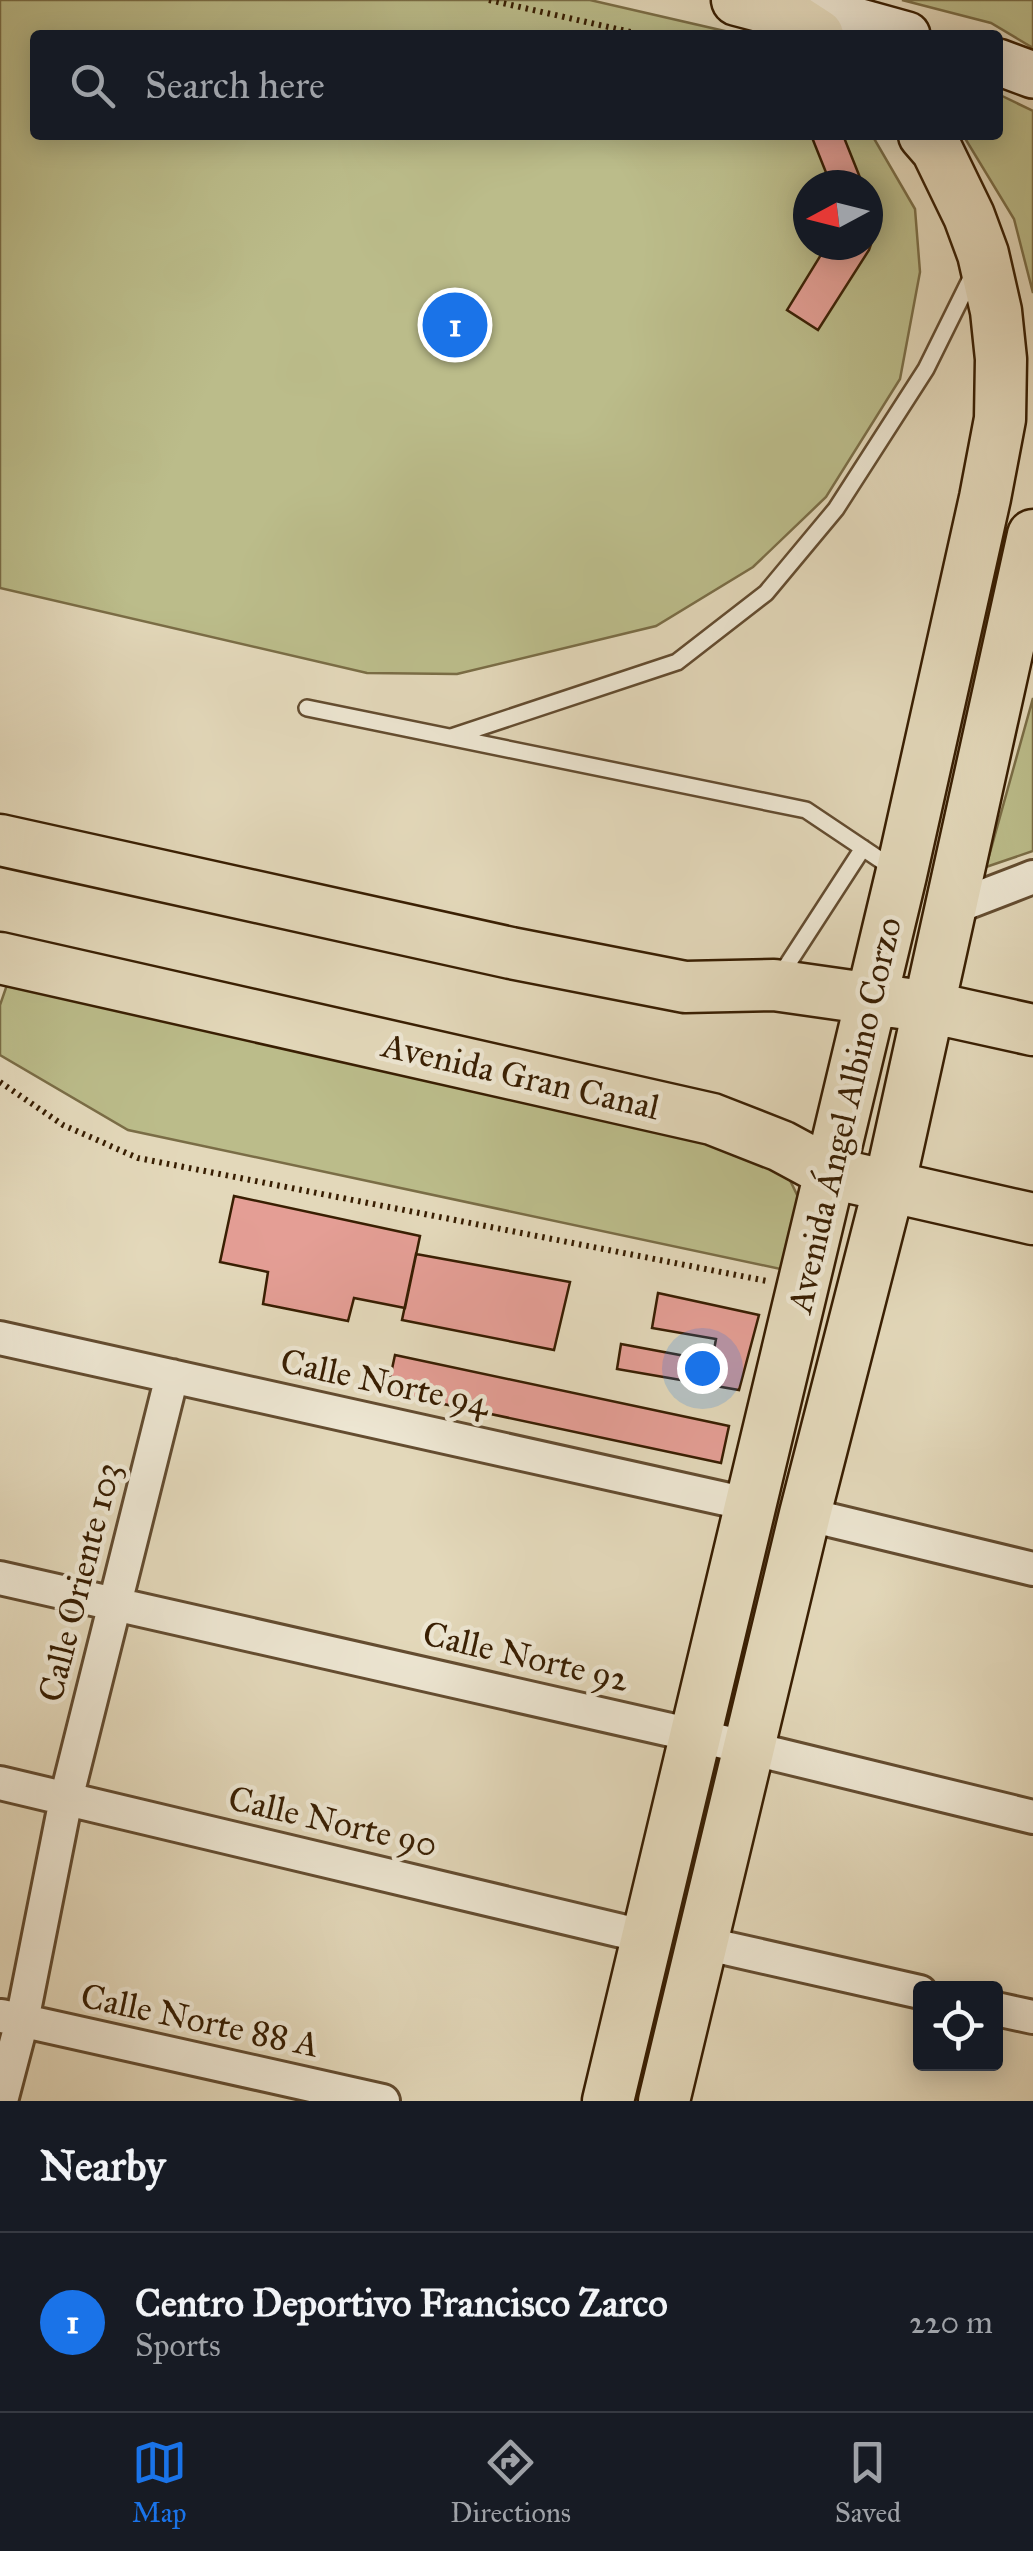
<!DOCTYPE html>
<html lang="en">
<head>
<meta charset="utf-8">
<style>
	:root { --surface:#171b24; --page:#20242c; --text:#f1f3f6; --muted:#9ea1a6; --line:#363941; --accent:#1a73e8 }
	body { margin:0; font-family:"IM FELL Great Primer",serif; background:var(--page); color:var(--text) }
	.controls { position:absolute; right:30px; bottom:30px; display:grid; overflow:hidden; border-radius:10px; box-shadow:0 5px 25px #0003 }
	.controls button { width:90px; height:90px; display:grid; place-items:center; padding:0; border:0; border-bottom:2px solid var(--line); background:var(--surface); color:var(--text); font:50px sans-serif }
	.compass { position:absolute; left:793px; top:170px; width:90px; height:90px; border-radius:50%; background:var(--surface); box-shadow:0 5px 25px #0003; rotate:263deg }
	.you { position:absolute; left:702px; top:1368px; width:35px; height:35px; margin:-25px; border:8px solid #fff; border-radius:50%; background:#1a73e8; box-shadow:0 0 0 15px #1a73e833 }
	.badge { display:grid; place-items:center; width:65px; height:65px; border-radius:50%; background:var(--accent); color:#fff; font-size:32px; font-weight:700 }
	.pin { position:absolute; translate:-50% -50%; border:5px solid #fff; box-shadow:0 2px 10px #0006 }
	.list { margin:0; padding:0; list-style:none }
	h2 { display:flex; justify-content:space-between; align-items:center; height:130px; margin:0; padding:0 40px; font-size:42px }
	h2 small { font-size:32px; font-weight:400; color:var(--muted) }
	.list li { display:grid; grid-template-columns:65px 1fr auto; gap:30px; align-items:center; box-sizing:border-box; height:180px; padding:0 40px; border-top:2px solid var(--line) }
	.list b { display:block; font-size:38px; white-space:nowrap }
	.list p { margin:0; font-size:32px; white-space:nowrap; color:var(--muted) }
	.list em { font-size:32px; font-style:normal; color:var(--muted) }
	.icon { flex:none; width:55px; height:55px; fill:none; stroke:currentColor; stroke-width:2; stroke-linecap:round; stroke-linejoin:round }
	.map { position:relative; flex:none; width:1033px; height:2101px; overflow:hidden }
	.search { position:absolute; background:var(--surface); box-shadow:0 5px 25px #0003; left:30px; right:30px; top:30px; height:110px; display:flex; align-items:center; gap:25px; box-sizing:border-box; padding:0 35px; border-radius:10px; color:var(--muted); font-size:38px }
	.sheet { height:310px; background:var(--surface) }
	nav { display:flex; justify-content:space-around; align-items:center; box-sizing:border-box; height:140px; border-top:2px solid var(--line); background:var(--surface); font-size:28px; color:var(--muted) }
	nav a { display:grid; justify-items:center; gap:5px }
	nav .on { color:var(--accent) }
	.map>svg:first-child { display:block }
	.green { fill:#bbbc8a; stroke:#7a6d46; stroke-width:2.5; fill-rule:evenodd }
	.building { fill:#e49e95; stroke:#381e02; stroke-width:2.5 }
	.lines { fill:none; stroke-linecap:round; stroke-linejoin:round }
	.lane-casing { stroke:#634c30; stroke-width:20 }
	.street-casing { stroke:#634c30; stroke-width:38 }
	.secondary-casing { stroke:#381e02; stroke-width:50 }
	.primary-casing { stroke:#381e02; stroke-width:55 }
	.path { stroke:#381e02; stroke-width:6; stroke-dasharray:2.5 5; stroke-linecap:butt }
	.lane { stroke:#ede6d2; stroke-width:15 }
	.street { stroke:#ede6d2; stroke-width:32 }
	.secondary { stroke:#ede6d2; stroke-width:45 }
	.primary { stroke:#e3d8ba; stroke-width:50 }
	.labels { text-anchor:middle; stroke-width:9; stroke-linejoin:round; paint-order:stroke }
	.street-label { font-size:35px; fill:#381e02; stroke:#ede6d2 }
</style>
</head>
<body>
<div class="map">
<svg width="1033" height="2101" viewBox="0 0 1033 2101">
	<rect width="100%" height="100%" fill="#e3d8ba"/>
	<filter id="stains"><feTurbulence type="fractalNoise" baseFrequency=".002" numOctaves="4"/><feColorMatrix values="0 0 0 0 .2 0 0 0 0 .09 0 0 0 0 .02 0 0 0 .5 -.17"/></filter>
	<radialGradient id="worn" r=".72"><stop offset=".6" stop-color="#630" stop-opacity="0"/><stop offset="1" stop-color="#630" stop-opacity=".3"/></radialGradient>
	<!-- green -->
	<path class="green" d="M0,0H590L729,32L736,35H35V135H872L915,209L920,272L900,379L826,497L753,567L656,626L457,674L367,673L0,588ZM808,185H868V245H808Z
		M902,0H1033V48L991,23Z
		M998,94L1033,111V293L1014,219L963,135H998Z
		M1033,698V851L986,867Z
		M9,979L731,1146L786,1172L800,1201L790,1271L128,1130L0,1055V1005Z"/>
	<!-- building -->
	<path class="building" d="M811,135H843L863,185H831Z
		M868,197L876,230L869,250L818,330L787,310L827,245H868Z
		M234,1196L420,1236L405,1308L354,1298L348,1321L263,1304L268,1272L220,1262Z
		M416,1254L570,1282L554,1350L402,1320Z
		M658,1293L759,1315L739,1390L617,1369L621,1344L712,1361L716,1339L652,1328Z
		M395,1355L729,1426L721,1463L387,1392Z"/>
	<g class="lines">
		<!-- lane casing -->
		<g class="lane-casing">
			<path id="lane" d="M307,708L806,810L894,869
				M451,737L677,662L766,593L836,509L926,369L975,270
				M778,979L863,848"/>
		</g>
		<!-- street casing -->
		<g class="street-casing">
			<path id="street" d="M950,909L1033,877
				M0,1338L752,1505
				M805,1514L1033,1569
				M0,1578L750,1748L1033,1817
				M0,1783L647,1937
				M703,1943L920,1992
				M996,2009L1033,2017
				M2,2016L383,2101
				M1,2101L22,2021L66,1799L172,1376"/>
		</g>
		<!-- secondary casing -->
		<g class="secondary-casing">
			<path id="secondary" d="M783,12L842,17L907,35
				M998,62L1033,75"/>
		</g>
		<!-- primary casing -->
		<g class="primary-casing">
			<path id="primary" d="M737,0L783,12L818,35
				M0,840L511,953L685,987L774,985L929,1007L1033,1030
				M0,958L712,1119L781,1146L831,1173L1033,1219
				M608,2101L901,875L985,498L1000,419L1001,359L996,311L983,254L969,216L937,150L924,135
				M664,2101L805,1514L889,1187L1033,535"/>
		</g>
		<!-- path -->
		<path class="path" d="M489,0L644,35
			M0,1082L63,1125L138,1158L767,1281"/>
		<!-- lane -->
		<use href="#lane" class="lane"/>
		<!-- street -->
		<use href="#street" class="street"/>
		<!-- secondary -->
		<use href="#secondary" class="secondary"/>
		<!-- primary -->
		<use href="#primary" class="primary"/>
	</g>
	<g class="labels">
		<!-- street labels -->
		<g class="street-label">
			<text transform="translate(521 1076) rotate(13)" y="12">Avenida Gran Canal</text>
			<text transform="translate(844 1115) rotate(-77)" y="12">Avenida Ángel Albino Corzo</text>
			<text transform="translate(385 1382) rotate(12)" y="12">Calle Norte 94</text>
			<text transform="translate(79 1582) rotate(-76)" y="12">Calle Oriente 103</text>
			<text transform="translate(526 1656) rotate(13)" y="12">Calle Norte 92</text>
			<text transform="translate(333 1821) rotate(13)" y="12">Calle Norte 90</text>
			<text transform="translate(200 2020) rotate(12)" y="12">Calle Norte 88 A</text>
		</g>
	</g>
	<rect width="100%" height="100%" filter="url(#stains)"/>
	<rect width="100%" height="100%" fill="url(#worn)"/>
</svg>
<div class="controls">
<button><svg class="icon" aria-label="locate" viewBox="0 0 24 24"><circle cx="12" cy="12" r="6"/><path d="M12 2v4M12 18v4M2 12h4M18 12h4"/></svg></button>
</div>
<svg class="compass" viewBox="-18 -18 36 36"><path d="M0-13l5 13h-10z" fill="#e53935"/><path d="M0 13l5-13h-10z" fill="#9ea1a6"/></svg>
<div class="you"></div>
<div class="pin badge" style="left:455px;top:325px">1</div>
<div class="search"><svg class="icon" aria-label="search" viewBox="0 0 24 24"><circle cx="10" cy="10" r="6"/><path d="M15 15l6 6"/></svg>Search here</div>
</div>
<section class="sheet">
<h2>Nearby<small></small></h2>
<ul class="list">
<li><span class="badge">1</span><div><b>Centro Deportivo Francisco Zarco</b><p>Sports</p></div><em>220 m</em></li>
</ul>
</section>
<nav>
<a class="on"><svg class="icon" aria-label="map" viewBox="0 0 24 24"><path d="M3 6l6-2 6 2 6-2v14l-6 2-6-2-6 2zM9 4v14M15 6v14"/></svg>Map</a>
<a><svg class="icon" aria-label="directions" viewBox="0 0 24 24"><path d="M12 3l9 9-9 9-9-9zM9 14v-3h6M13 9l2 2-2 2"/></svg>Directions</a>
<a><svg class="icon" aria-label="saved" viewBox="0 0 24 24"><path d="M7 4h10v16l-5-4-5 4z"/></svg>Saved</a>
</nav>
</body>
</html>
